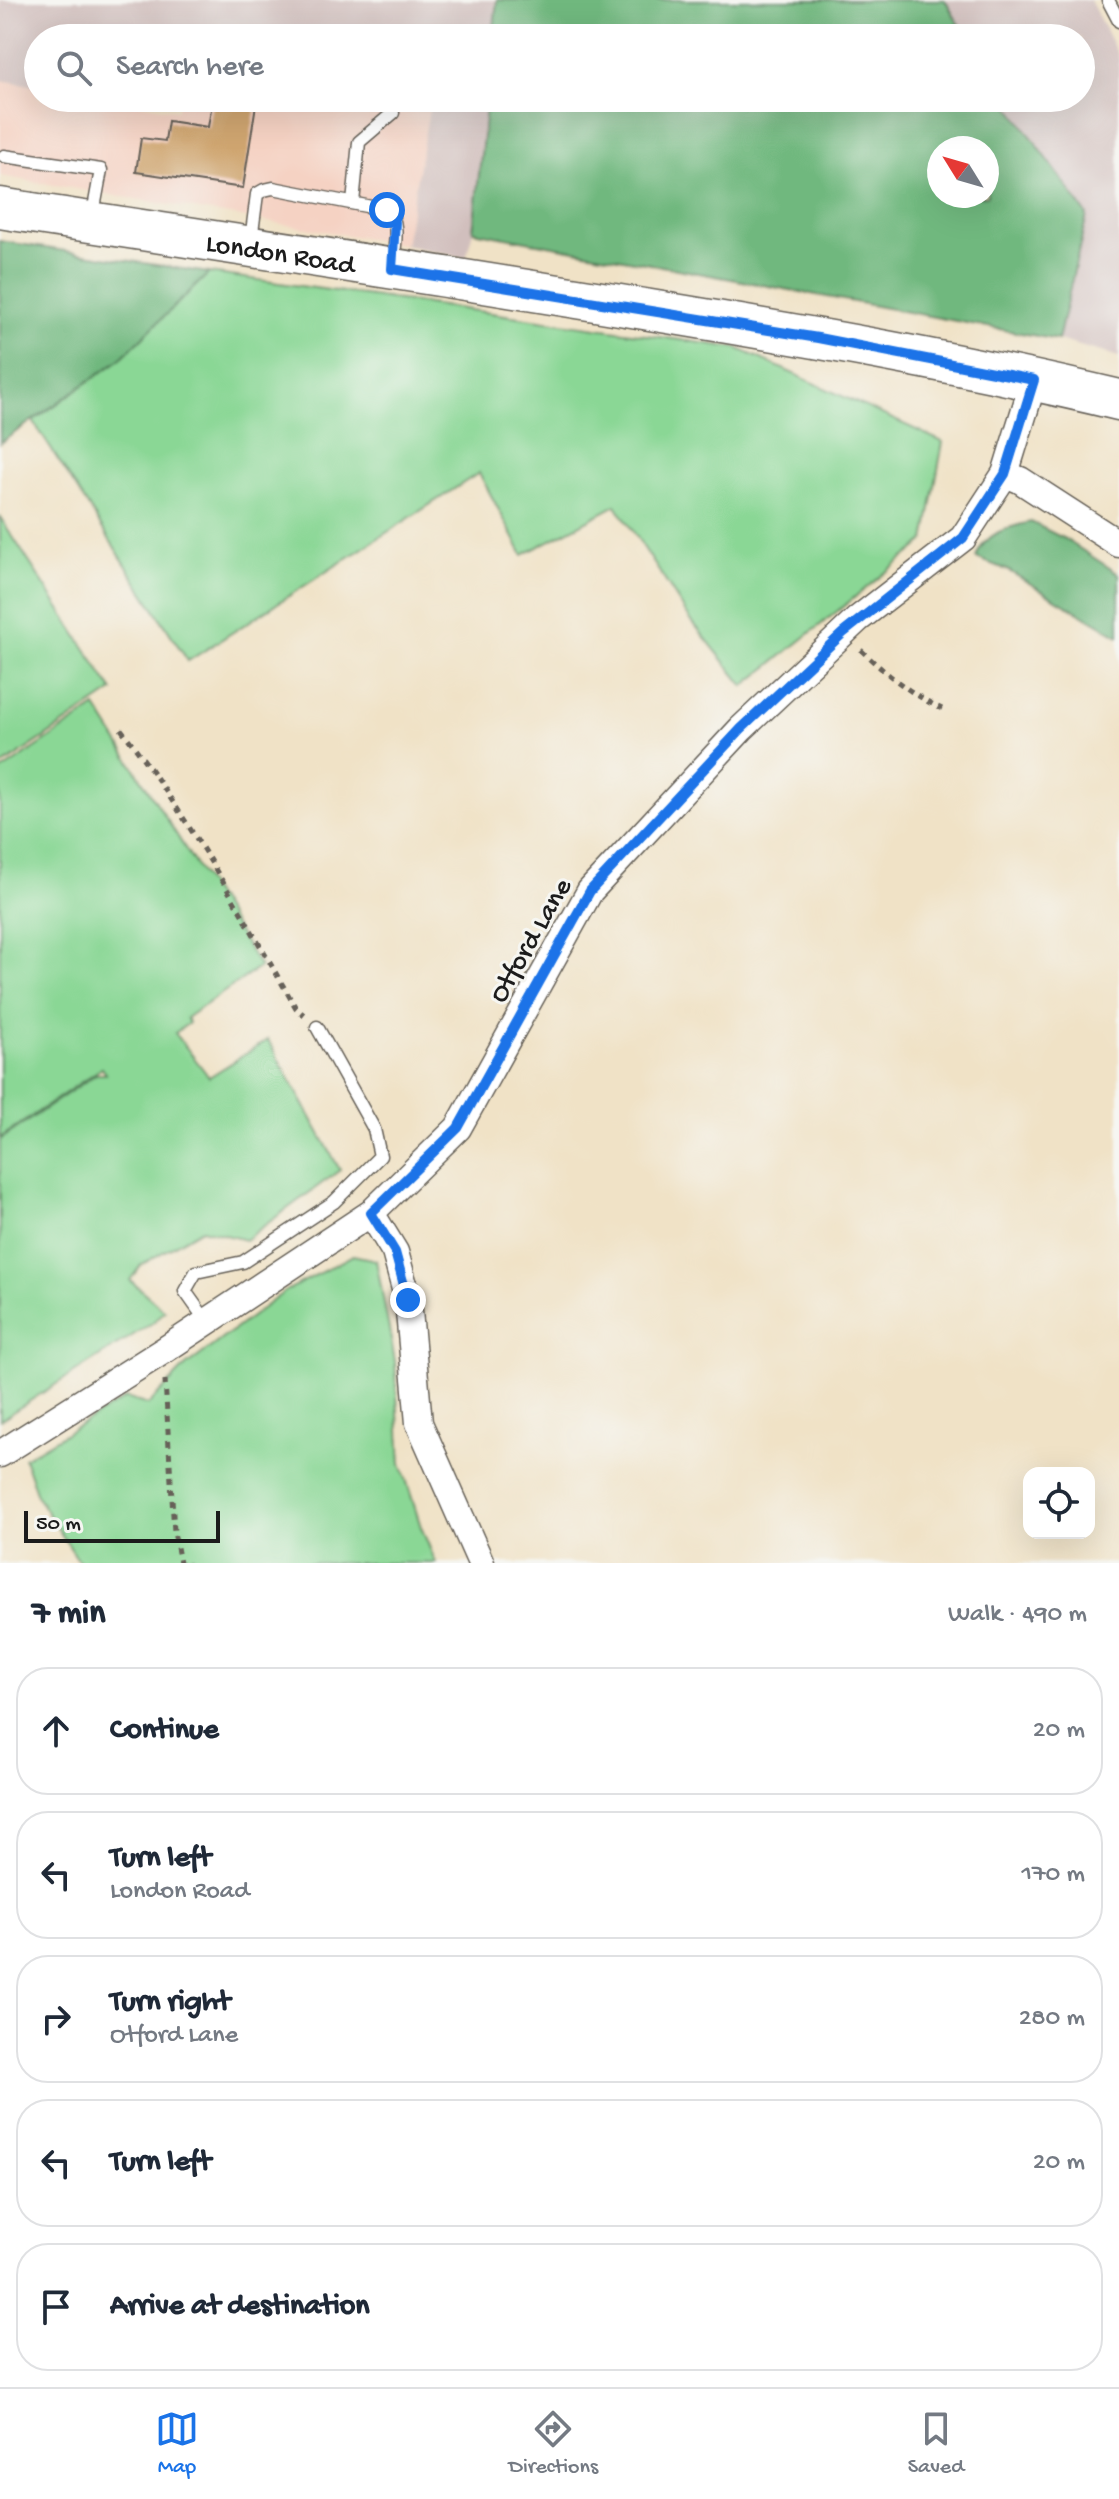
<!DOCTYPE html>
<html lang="en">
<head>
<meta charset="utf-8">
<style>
	:root { --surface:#fff; --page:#f2f2f3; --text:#1f2937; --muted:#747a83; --line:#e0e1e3; --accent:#1a73e8 }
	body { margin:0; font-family:"Gochi Hand",sans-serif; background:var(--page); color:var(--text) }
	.controls { position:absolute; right:24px; bottom:24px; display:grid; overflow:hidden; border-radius:16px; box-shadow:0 8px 32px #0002 }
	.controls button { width:72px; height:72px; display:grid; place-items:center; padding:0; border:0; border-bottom:2px solid var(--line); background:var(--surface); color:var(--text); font:40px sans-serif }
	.compass { position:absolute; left:927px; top:136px; width:72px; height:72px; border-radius:50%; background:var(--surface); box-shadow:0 8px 32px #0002; rotate:307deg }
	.scale { position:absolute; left:24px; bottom:20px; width:196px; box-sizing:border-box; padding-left:8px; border:4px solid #1c1c1c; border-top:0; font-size:22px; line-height:28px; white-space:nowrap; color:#1c1c1c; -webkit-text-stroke:6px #f6f6f2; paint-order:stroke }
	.stop { position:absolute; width:24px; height:24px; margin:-18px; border:6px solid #1a73e8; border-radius:50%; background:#fff }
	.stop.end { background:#1a73e8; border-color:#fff; box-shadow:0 2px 8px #0008 }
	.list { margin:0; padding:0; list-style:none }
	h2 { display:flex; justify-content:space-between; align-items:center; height:104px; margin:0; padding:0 32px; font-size:34px }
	h2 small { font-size:26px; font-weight:400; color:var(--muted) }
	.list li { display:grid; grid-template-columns:52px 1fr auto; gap:24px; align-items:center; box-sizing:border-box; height:128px; margin:0 16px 16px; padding:0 16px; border:2px solid var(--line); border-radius:32px }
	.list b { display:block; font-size:30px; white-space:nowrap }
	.list p { margin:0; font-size:26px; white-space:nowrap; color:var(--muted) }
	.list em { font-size:26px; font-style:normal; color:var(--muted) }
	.icon { flex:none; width:44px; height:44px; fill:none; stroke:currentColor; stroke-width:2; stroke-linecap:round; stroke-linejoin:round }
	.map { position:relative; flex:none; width:1119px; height:1563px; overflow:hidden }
	.search { position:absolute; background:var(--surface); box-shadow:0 8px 32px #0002; left:24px; right:24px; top:24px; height:88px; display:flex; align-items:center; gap:20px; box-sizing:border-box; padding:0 28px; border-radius:44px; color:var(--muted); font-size:30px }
	.sheet { height:824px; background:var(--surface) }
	nav { display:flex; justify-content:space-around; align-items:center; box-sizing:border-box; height:112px; border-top:2px solid var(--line); background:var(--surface); font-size:22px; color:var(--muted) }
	nav a { display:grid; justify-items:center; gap:4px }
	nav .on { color:var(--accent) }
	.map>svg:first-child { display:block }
	.built { fill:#f5d2c3 }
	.industrial { fill:#d1bfbd }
	.green { fill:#8ad795; stroke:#537a58; stroke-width:2 }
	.forest { fill:#6fb87e; stroke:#466a4d; stroke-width:2; fill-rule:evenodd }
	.building { fill:#cfa570 }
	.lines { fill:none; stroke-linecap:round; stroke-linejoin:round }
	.service-casing { stroke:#666158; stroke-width:15 }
	.minor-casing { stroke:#666158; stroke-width:29 }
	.primary-casing { stroke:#666158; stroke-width:43 }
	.path { stroke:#666158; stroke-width:5; stroke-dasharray:6 6; stroke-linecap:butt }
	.service { stroke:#fff; stroke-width:12 }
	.minor { stroke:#fff; stroke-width:26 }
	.primary { stroke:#fff; stroke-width:40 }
	.route { stroke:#1a73e8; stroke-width:10 }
	.labels { text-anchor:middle; stroke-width:6; stroke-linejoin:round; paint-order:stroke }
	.street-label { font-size:28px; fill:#1c1c1c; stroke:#f6f6f2 }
</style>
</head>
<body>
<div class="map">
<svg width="1119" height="1563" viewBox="0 0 1119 1563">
	<rect width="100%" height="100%" fill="#f6f6f2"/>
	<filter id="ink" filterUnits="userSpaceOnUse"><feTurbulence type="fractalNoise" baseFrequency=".0125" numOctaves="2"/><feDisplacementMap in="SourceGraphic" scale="16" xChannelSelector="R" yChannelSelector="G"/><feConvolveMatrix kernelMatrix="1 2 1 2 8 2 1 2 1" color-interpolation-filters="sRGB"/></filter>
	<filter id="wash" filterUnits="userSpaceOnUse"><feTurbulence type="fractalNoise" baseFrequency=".006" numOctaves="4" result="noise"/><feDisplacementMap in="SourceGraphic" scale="32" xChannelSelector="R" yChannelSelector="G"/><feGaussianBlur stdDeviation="1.8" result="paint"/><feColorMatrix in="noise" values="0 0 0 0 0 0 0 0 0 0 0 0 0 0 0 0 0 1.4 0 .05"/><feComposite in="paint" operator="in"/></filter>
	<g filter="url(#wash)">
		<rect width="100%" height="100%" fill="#f0e2c6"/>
		<!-- built -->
		<path class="built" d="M0,80L38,86V98H106L176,110L183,98H431L405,245L0,176Z"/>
		<!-- industrial -->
		<path class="industrial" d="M0,0H497L493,38H265L214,31L211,38H38V86L0,80Z
			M945,0H1090L1119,57V357L1058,340L1087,215L1004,98H1081V38H967Z
			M431,98H487L473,231L466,258L405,245Z"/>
		<!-- green -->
		<path class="green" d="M209,273L737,348L943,442L925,541L744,686L690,619L616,505L523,555L479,473L188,661L33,421L119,360Z
			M0,517L113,691L0,767Z
			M96,707L260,967L186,1018L189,1023L175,1033L209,1077L268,1040L340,1170L245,1240L202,1229L141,1265L130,1280L165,1311L152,1323L0,1420V1140L96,1074H106L102,1068L0,1138V772Z
			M353,1255L376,1260L395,1361L401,1463L421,1527L436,1563H194L193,1556L184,1563H80L38,1498L24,1458L126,1398L148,1405L186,1366L284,1292Z"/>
		<!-- forest -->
		<path class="forest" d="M497,0H945L967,38H493Z
			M487,98H1004L1087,215L1058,340L473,231ZM987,148V196H939V148Z
			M0,241L209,273L119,360L0,443Z
			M1031,522L1065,539L1119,574V636L1007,570L976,558C984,533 1008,527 1031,522Z"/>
		<g id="blocks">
			<!-- building -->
			<path class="building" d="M213,98H257L243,188L136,172L141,138L165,141L168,121L208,127Z"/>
		</g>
	</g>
	<g filter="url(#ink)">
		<use href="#blocks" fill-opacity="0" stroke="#666158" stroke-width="2"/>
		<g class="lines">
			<!-- service casing -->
			<g class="service-casing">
				<path id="service" d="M1108,0L1119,21
					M4,156L101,170L92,219
					M353,203L359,142L393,113
					M251,240L257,194L264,190L273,188L387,210C401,222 394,248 393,265
					M207,1322L185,1291L196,1272L243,1262L334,1202L380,1156L374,1129L317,1027"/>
			</g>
			<!-- minor casing -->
			<g class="minor-casing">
				<path id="minor" d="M1005,474L1020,480L1119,544
					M371,1213L395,1252L408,1300L419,1423L481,1563
					M0,1454L163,1351L371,1213L458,1128L590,891L741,729L858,619L963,538L1005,474L1034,380"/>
			</g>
			<!-- primary casing -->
			<g class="primary-casing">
				<g id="primary">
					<path id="s1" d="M0,208C217,242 434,274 650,310C808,336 964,363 1119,400"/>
				</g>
			</g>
			<!-- path -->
			<path class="path" d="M861,650C886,674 911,694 942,709
				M121,729C188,816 241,913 296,1008L304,1015
				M165,1380L174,1532L180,1563"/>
			<!-- service -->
			<use href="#service" class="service"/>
			<!-- minor -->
			<use href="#minor" class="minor"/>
			<!-- primary -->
			<use href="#primary" class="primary"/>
		</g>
	</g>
	<g class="lines" filter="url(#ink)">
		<!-- route -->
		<path class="route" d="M387,210L393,215L395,222L392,269L818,338L1034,380L1005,474L963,538L843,633L741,729L590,891L458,1128L371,1213L395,1252L408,1300"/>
	</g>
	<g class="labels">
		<!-- street labels -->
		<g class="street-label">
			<text dy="10" stroke="none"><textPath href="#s1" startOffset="284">London Road</textPath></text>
			<text transform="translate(528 939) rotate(-60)" y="10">Otford Lane</text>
		</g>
	</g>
</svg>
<div class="controls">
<button><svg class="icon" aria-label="locate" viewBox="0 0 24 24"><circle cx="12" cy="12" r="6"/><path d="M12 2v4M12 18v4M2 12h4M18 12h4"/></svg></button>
</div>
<svg class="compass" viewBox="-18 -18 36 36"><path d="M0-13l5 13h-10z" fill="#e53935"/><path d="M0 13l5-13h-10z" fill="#747a83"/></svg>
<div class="scale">50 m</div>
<div class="stop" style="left:387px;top:210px"></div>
<div class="stop end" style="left:408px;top:1300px"></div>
<div class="search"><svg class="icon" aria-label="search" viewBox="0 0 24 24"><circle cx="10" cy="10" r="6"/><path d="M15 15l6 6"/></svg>Search here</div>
</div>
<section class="sheet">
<h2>7 min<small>Walk · 490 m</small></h2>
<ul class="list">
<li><svg class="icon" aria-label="ahead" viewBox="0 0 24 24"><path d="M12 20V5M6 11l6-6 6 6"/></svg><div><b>Continue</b></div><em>20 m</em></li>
<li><svg class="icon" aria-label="left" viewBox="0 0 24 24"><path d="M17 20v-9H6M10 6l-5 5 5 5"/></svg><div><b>Turn left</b><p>London Road</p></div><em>170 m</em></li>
<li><svg class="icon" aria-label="right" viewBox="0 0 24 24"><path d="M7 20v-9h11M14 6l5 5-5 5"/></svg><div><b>Turn right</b><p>Otford Lane</p></div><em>280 m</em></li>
<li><svg class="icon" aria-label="left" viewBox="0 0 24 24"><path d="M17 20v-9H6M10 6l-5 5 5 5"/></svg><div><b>Turn left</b></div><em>20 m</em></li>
<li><svg class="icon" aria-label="arrive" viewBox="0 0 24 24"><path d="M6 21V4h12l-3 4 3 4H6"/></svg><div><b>Arrive at destination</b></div></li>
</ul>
</section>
<nav>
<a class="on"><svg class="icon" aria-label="map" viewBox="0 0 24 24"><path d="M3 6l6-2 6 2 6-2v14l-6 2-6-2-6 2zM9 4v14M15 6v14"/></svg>Map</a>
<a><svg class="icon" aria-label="directions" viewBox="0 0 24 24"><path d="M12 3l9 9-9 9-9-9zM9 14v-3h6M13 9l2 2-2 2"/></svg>Directions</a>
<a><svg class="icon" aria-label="saved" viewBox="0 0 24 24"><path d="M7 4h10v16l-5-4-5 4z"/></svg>Saved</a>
</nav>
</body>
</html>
